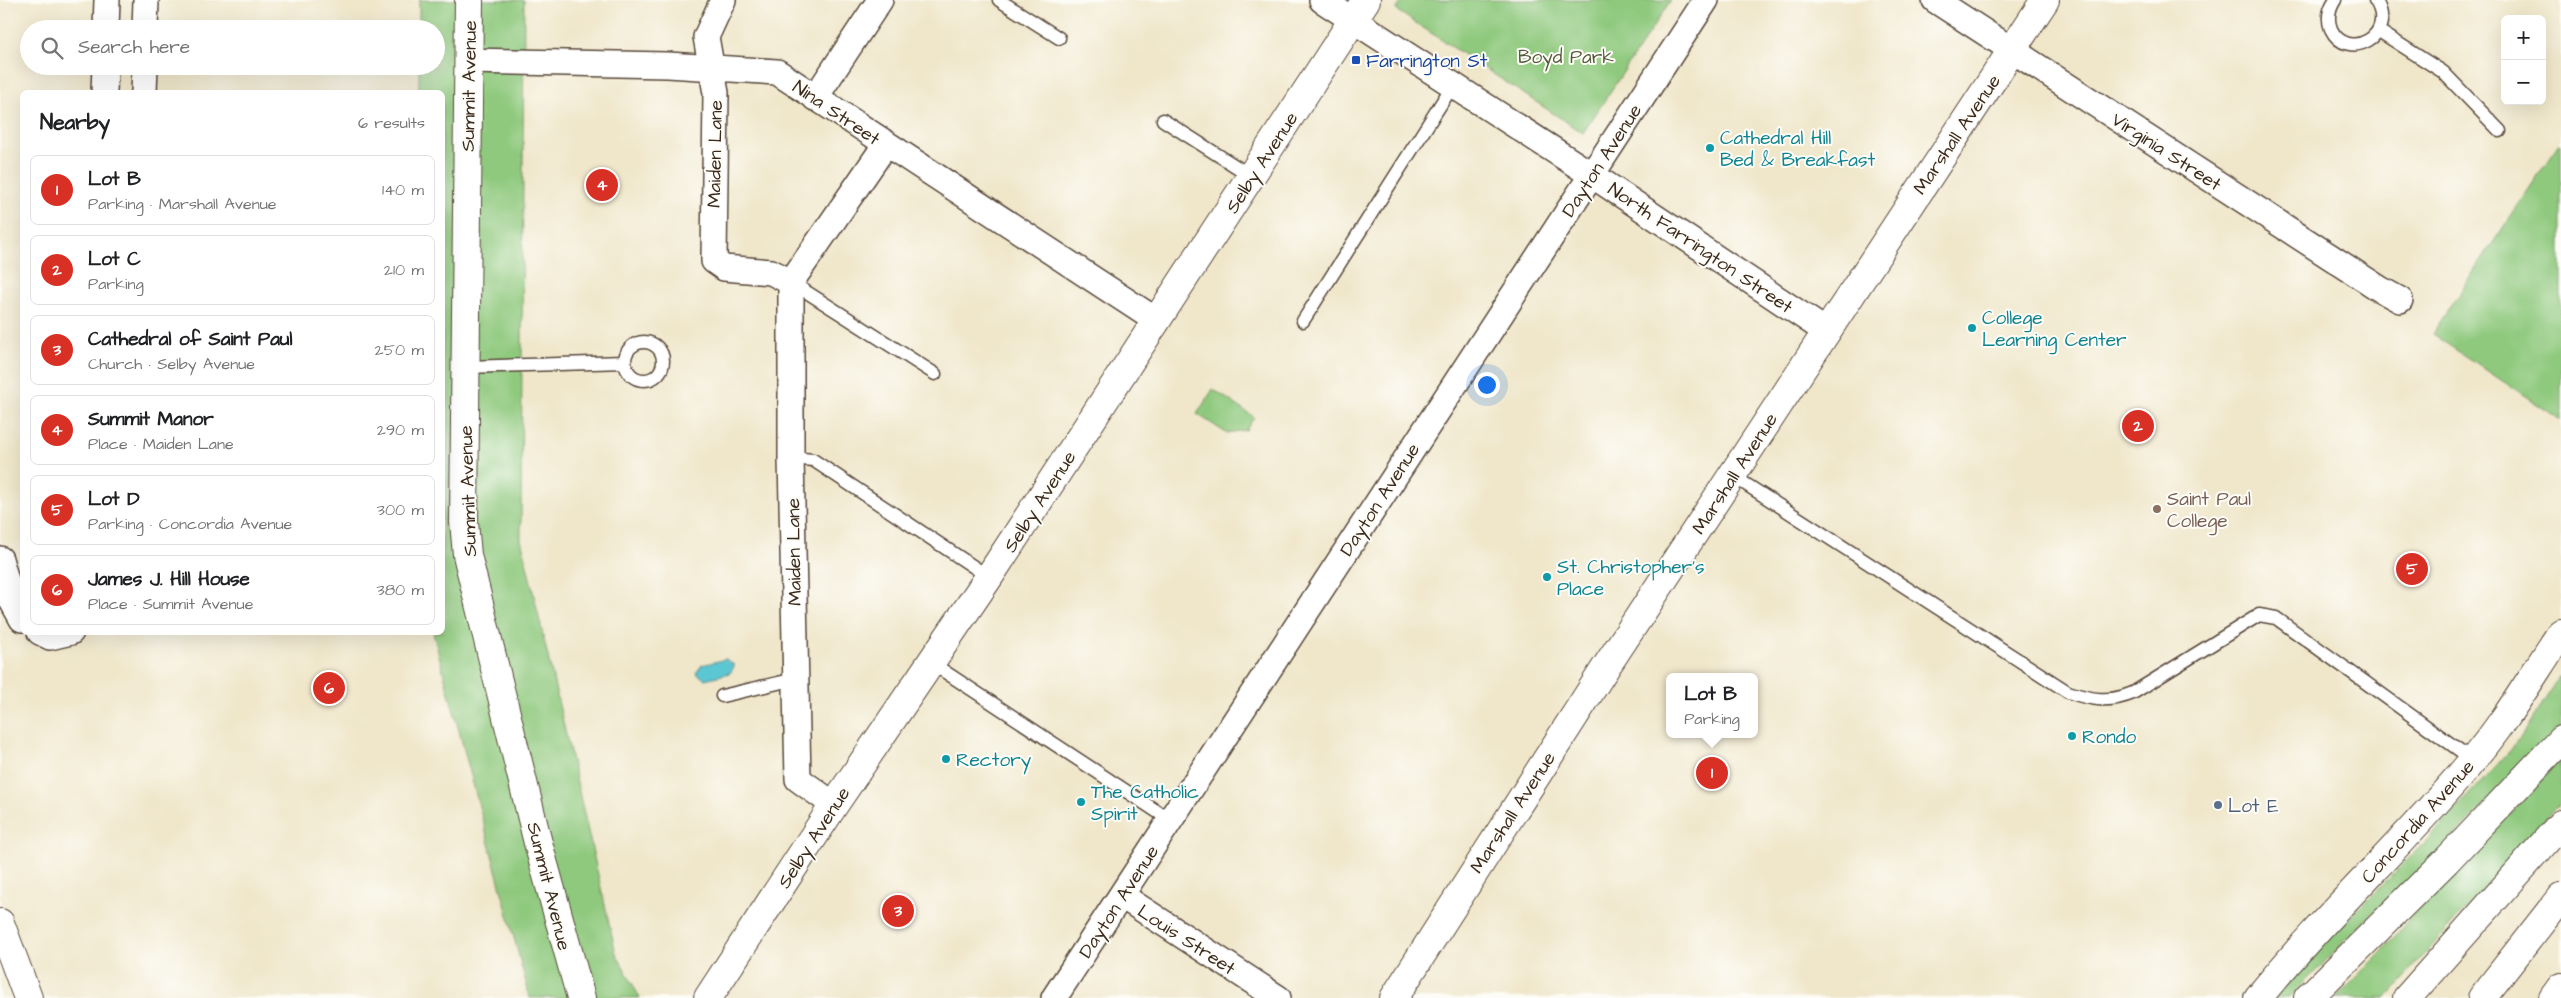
<!DOCTYPE html>
<html lang="en">
<head>
<meta charset="utf-8">
<style>
	:root { --surface:#fff; --page:#f2f2f2; --text:#202124; --muted:#757577; --line:#e0e0e0; --accent:#d93025 }
	body { margin:0; font-family:"Architects Daughter",sans-serif; background:var(--page); color:var(--text) }
	.controls { position:absolute; right:15px; top:15px; display:grid; overflow:hidden; border-radius:8px; box-shadow:0 5px 20px #0002 }
	.controls button { width:45px; height:45px; display:grid; place-items:center; padding:0; border:0; border-bottom:1px solid var(--line); background:var(--surface); color:var(--text); font:25px sans-serif }
	.you { position:absolute; left:1486px; top:384px; width:18px; height:18px; margin:-12px; border:4px solid #fff; border-radius:50%; background:#1a73e8; box-shadow:0 0 0 8px #1a73e833 }
	.badge { display:grid; place-items:center; width:32px; height:32px; border-radius:50%; background:var(--accent); color:#fff; font-size:16px; font-weight:700 }
	.pin { position:absolute; translate:-50% -50%; border:2px solid #fff; box-shadow:0 1px 5px #0006 }
	.popup { position:absolute; left:1666px; top:673px; width:92px; height:65px; box-sizing:border-box; display:grid; place-content:center; border-radius:8px; background:var(--surface); filter:drop-shadow(0 1px 4px #0005); font-size:16px; white-space:nowrap; color:var(--muted) }
	.popup b { font-size:19px; color:var(--text) }
	.popup::after { content:''; position:absolute; left:50%; top:100%; margin-left:-10px; border:10px solid transparent; border-top-color:var(--surface) }
	.list { margin:0; padding:0; list-style:none }
	h2 { display:flex; justify-content:space-between; align-items:center; height:65px; margin:0; padding:0 20px; font-size:21px }
	h2 small { font-size:16px; font-weight:400; color:var(--muted) }
	.list li { display:grid; grid-template-columns:32px 1fr auto; gap:15px; align-items:center; box-sizing:border-box; height:70px; margin:0 10px 10px; padding:0 10px; border:1px solid var(--line); border-radius:8px }
	.list b { display:block; font-size:19px; white-space:nowrap }
	.list p { margin:0; font-size:16px; white-space:nowrap; color:var(--muted) }
	.list em { font-size:16px; font-style:normal; color:var(--muted) }
	.icon { flex:none; width:28px; height:28px; fill:none; stroke:currentColor; stroke-width:2; stroke-linecap:round; stroke-linejoin:round }
	.map { position:relative; flex:none; width:2561px; height:998px; overflow:hidden }
	.search { position:absolute; background:var(--surface); box-shadow:0 5px 20px #0002; left:20px; top:20px; width:425px; height:55px; display:flex; align-items:center; gap:12px; box-sizing:border-box; padding:0 18px; border-radius:28px; color:var(--muted); font-size:19px }
	.panel { position:absolute; background:var(--surface); box-shadow:0 5px 20px #0002; left:20px; top:90px; width:425px; height:545px; border-radius:8px }
	.map>svg:first-child { display:block }
	.green { fill:#8fc97e; stroke:#657a4e }
	.water { fill:#5bc7d3; stroke:#4b7878 }
	.lines { fill:none; stroke-linecap:round; stroke-linejoin:round }
	.lane-casing { stroke:#564638; stroke-width:15 }
	.street-casing { stroke:#564638; stroke-width:28 }
	.secondary-casing { stroke:#564638; stroke-width:30 }
	.highway-casing { stroke:#564638; stroke-width:30 }
	.lane { stroke:#fff; stroke-width:12 }
	.street { stroke:#fff; stroke-width:25 }
	.secondary { stroke:#fff; stroke-width:28 }
	.highway { stroke:#fff; stroke-width:28 }
	.transit-dot { fill:#1a4fb4; stroke:#fdfcf7; stroke-width:2 }
	.culture-dot { fill:#0f9aa8; stroke:#fdfcf7; stroke-width:2 }
	.education-dot { fill:#8d6e63; stroke:#fdfcf7; stroke-width:2 }
	.service-dot { fill:#5c6f8a; stroke:#fdfcf7; stroke-width:2 }
	.labels { text-anchor:middle; stroke-width:4; stroke-linejoin:round; paint-order:stroke }
	.park-label { font-size:19px; fill:#545a3b; stroke:#fdfcf7 }
	.transit-label { font-size:19px; fill:#164399; stroke:#fdfcf7; text-anchor:start }
	.street-label { font-size:19px; fill:#3b2a1e; stroke:#fdfcf7 }
	.culture-label { font-size:19px; fill:#0d838f; stroke:#fdfcf7; text-anchor:start }
	.education-label { font-size:19px; fill:#785e54; stroke:#fdfcf7; text-anchor:start }
	.service-label { font-size:19px; fill:#4e5e75; stroke:#fdfcf7; text-anchor:start }
</style>
</head>
<body>
<div class="map">
<svg width="2561" height="998" viewBox="0 0 2561 998">
	<rect width="100%" height="100%" fill="#fdfcf7"/>
	<filter id="ink" filterUnits="userSpaceOnUse"><feTurbulence type="fractalNoise" baseFrequency=".02" numOctaves="2"/><feDisplacementMap in="SourceGraphic" scale="10" xChannelSelector="R" yChannelSelector="G"/><feConvolveMatrix kernelMatrix="1 2 1 2 8 2 1 2 1" color-interpolation-filters="sRGB"/></filter>
	<filter id="wash" filterUnits="userSpaceOnUse"><feTurbulence type="fractalNoise" baseFrequency=".0096" numOctaves="4" result="noise"/><feDisplacementMap in="SourceGraphic" scale="20" xChannelSelector="R" yChannelSelector="G"/><feGaussianBlur stdDeviation="1.12" result="paint"/><feColorMatrix in="noise" values="0 0 0 0 0 0 0 0 0 0 0 0 0 0 0 0 0 1.4 0 .05"/><feComposite in="paint" operator="in"/></filter>
	<g filter="url(#wash)">
		<rect width="100%" height="100%" fill="#f0e7cb"/>
		<!-- green -->
		<path class="green" d="M419,0H524L521,539L616,953L640,998H530L433,633L442,632V92H419V66H436V29H419Z
			M1403,0H1671L1583,133L1396,10Z
			M2559,144L2561,145V420L2432,334Z
			M1213,389L1254,417L1246,430L1226,433L1197,414Z
			M2561,675V727L2424,867L2380,906L2289,998H2274L2321,946L2441,826L2517,743Z
			M2561,760V801L2386,998H2336L2380,954L2432,892Z"/>
		<!-- water -->
		<path class="water" d="M726,659L733,664L734,667L730,673L705,679L696,673L702,665Z"/>
	</g>
	<g filter="url(#ink)">
		<g class="lines">
			<!-- lane casing -->
			<g class="lane-casing">
				<path id="lane" d="M999,0L1059,38
					M2335,0C2329,9 2327,19 2331,29C2347,63 2399,35 2375,0
					M2379,31L2443,72L2500,131
					M1163,120L1251,176
					M791,282L935,374
					M1303,321L1453,85
					M625 361a19 19 0 1 1 38 0a19 19 0 1 1-38 0Z
					M465,367L625,362
					M791,458L813,460L989,577
					M1733,476L2068,692C2092,700 2109,703 2133,693L2259,615L2276,618L2473,760
					M930,662L1170,820
					M722,696L795,679"/>
			</g>
			<!-- street casing -->
			<g class="street-casing">
				<path id="street" d="M723,0L706,37L716,93L714,261L724,268L771,272L791,282
					M1322,0L1592,175L1827,332
					M1935,0L2380,289L2400,300
					M106,29L107,0
					M145,29L146,0
					M468,61L668,65L777,72L1157,321
					M104,92L105,66
					M144,92L145,66
					M815,98L880,0
					M0,559L12,601L22,619
					M40,632L50,637L71,632
					M834,805L798,779L791,458V282L886,144
					M1122,896L1278,998
					M1054,998L1706,0"/>
			</g>
			<!-- secondary casing -->
			<g class="secondary-casing">
				<path id="secondary" d="M469,0L464,522L467,555L538,843L581,998
					M708,998L834,805L989,577L1366,0
					M1394,998L1604,670L2045,0
					M2258,998C2325,915 2404,843 2472,761C2506,721 2532,676 2561,633"/>
			</g>
			<!-- highway casing -->
			<g class="highway-casing">
				<path id="highway" d="M0,923L28,998
					M2308,998L2446,861L2561,740
					M2407,998L2561,824
					M2482,998L2561,897
					M2553,998L2561,987"/>
			</g>
			<!-- lane -->
			<use href="#lane" class="lane"/>
			<!-- street -->
			<use href="#street" class="street"/>
			<!-- secondary -->
			<use href="#secondary" class="secondary"/>
			<!-- highway -->
			<use href="#highway" class="highway"/>
		</g>
	</g>
	<!-- markers -->
	<rect class="transit-dot" x="1351" y="55" width="10" height="10" rx="2.5"/>
	<g class="culture-dot">
		<circle cx="1710" cy="148" r="5"/>
		<circle cx="1972" cy="328" r="5"/>
		<circle cx="1547" cy="577" r="5"/>
		<circle cx="2072" cy="736" r="5"/>
		<circle cx="946" cy="759" r="5"/>
		<circle cx="1081" cy="802" r="5"/>
	</g>
	<circle class="education-dot" cx="2157" cy="509" r="5"/>
	<circle class="service-dot" cx="2218" cy="805" r="5"/>
	<g class="labels">
		<!-- park labels -->
		<g class="park-label">
			<text x="1566" y="63">Boyd Park</text>
		</g>
		<!-- transit labels -->
		<g class="transit-label">
			<text x="1366" y="67">Farrington St</text>
		</g>
		<!-- street labels -->
		<g class="street-label">
			<text transform="translate(468 86) rotate(-89)" y="7">Summit Avenue</text>
			<text transform="translate(837 112) rotate(34)" y="7">Nina Street</text>
			<text transform="translate(1956 134) rotate(-56)" y="7">Marshall Avenue</text>
			<text transform="translate(2167 151) rotate(33)" y="7">Virginia Street</text>
			<text transform="translate(714 154) rotate(-89)" y="7">Maiden Lane</text>
			<text transform="translate(1601 160) rotate(-57)" y="7">Dayton Avenue</text>
			<text transform="translate(1261 162) rotate(-57)" y="7">Selby Avenue</text>
			<text transform="translate(1701 247) rotate(34)" y="7">North Farrington Street</text>
			<text transform="translate(1734 473) rotate(-57)" y="7">Marshall Avenue</text>
			<text transform="translate(467 491) rotate(-92)" y="7">Summit Avenue</text>
			<text transform="translate(1379 499) rotate(-57)" y="7">Dayton Avenue</text>
			<text transform="translate(1039 501) rotate(-57)" y="7">Selby Avenue</text>
			<text transform="translate(793 552) rotate(-91)" y="7">Maiden Lane</text>
			<text transform="translate(1512 812) rotate(-57)" y="7">Marshall Avenue</text>
			<text transform="translate(2417 821) rotate(-48)" y="7">Concordia Avenue</text>
			<text transform="translate(813 837) rotate(-57)" y="7">Selby Avenue</text>
			<text transform="translate(550 886) rotate(76)" y="7">Summit Avenue</text>
			<text transform="translate(1118 901) rotate(-57)" y="7">Dayton Avenue</text>
			<text transform="translate(1187 939) rotate(33)" y="7">Louis Street</text>
		</g>
		<!-- culture labels -->
		<g class="culture-label">
			<text x="1720" y="144">Cathedral Hill<tspan x="1720" dy="22">Bed &amp; Breakfast</tspan></text>
			<text x="1982" y="324">College<tspan x="1982" dy="22">Learning Center</tspan></text>
			<text x="1557" y="573">St. Christopher's<tspan x="1557" dy="22">Place</tspan></text>
			<text x="2082" y="743">Rondo</text>
			<text x="956" y="766">Rectory</text>
			<text x="1091" y="798">The Catholic<tspan x="1091" dy="22">Spirit</tspan></text>
		</g>
		<!-- education labels -->
		<g class="education-label">
			<text x="2167" y="505">Saint Paul<tspan x="2167" dy="22">College</tspan></text>
		</g>
		<!-- service labels -->
		<g class="service-label">
			<text x="2228" y="812">Lot E</text>
		</g>
	</g>
</svg>
<div class="controls">
<button>+</button>
<button>−</button>
</div>
<div class="you"></div>
<div class="pin badge" style="left:1712px;top:773px">1</div>
<div class="popup"><b>Lot B</b>Parking</div>
<div class="pin badge" style="left:2138px;top:426px">2</div>
<div class="pin badge" style="left:898px;top:911px">3</div>
<div class="pin badge" style="left:602px;top:185px">4</div>
<div class="pin badge" style="left:2412px;top:569px">5</div>
<div class="pin badge" style="left:329px;top:688px">6</div>
<div class="search"><svg class="icon" aria-label="search" viewBox="0 0 24 24"><circle cx="10" cy="10" r="6"/><path d="M15 15l6 6"/></svg>Search here</div>
<section class="panel">
<h2>Nearby<small>6 results</small></h2>
<ul class="list">
<li><span class="badge">1</span><div><b>Lot B</b><p>Parking · Marshall Avenue</p></div><em>140 m</em></li>
<li><span class="badge">2</span><div><b>Lot C</b><p>Parking</p></div><em>210 m</em></li>
<li><span class="badge">3</span><div><b>Cathedral of Saint Paul</b><p>Church · Selby Avenue</p></div><em>250 m</em></li>
<li><span class="badge">4</span><div><b>Summit Manor</b><p>Place · Maiden Lane</p></div><em>290 m</em></li>
<li><span class="badge">5</span><div><b>Lot D</b><p>Parking · Concordia Avenue</p></div><em>300 m</em></li>
<li><span class="badge">6</span><div><b>James J. Hill House</b><p>Place · Summit Avenue</p></div><em>380 m</em></li>
</ul>
</section>
</div>
</body>
</html>
